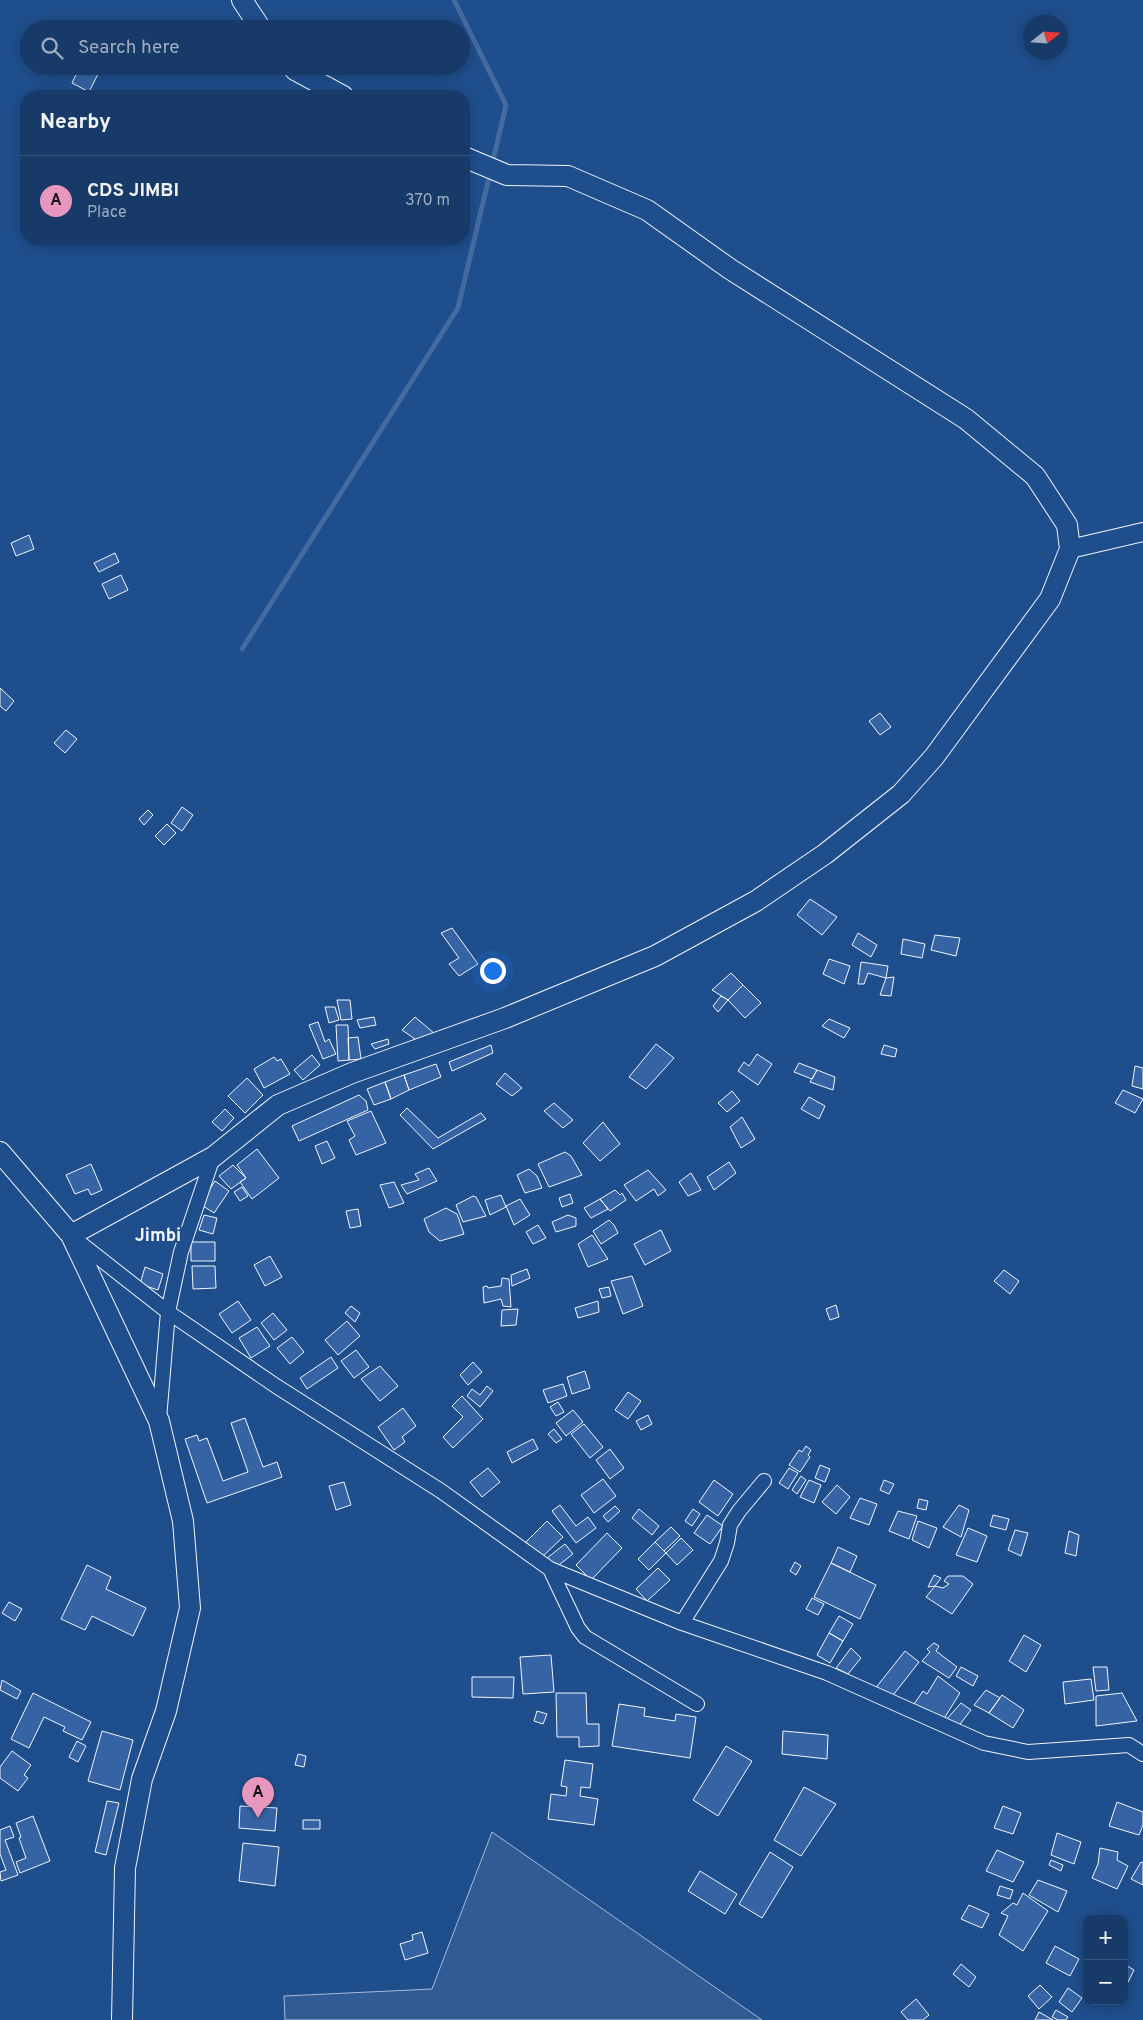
<!DOCTYPE html>
<html lang="en">
<head>
<meta charset="utf-8">
<style>
	:root { --surface:#173a69; --page:#20416f; --text:#f1f3f6; --muted:#9eadc0; --line:#36547d; --accent:#e797bd }
	body { margin:0; font-family:Overpass,sans-serif; background:var(--page); color:var(--text) }
	.controls { position:absolute; right:15px; bottom:15px; display:grid; overflow:hidden; border-radius:10px; box-shadow:0 2px 12px #0003 }
	.controls button { width:45px; height:45px; display:grid; place-items:center; padding:0; border:0; border-bottom:1px solid var(--line); background:var(--surface); color:var(--text); font:25px sans-serif }
	.compass { position:absolute; left:1023px; top:15px; width:45px; height:45px; border-radius:50%; background:var(--surface); box-shadow:0 2px 12px #0003; rotate:73deg }
	.you { position:absolute; left:492px; top:970px; width:18px; height:18px; margin:-12px; border:4px solid #fff; border-radius:50%; background:#1a73e8; box-shadow:0 0 0 8px #1a73e833 }
	.badge { display:grid; place-items:center; width:32px; height:32px; border-radius:50%; background:var(--accent); color:#111; font-size:16px; font-weight:700 }
	.pin { position:absolute; translate:-50% -41px; filter:drop-shadow(0 1px 2px #0008) }
	.pin::after { content:''; position:absolute; top:26px; width:18px; height:15px; background:inherit; clip-path:polygon(0 0,100% 0,50% 100%) }
	.list { margin:0; padding:0; list-style:none }
	h2 { display:flex; justify-content:space-between; align-items:center; height:65px; margin:0; padding:0 20px; font-size:21px }
	h2 small { font-size:16px; font-weight:400; color:var(--muted) }
	.list li { display:grid; grid-template-columns:32px 1fr auto; gap:15px; align-items:center; box-sizing:border-box; height:90px; padding:0 20px; border-top:1px solid var(--line) }
	.list b { display:block; font-size:19px; white-space:nowrap }
	.list p { margin:0; font-size:16px; white-space:nowrap; color:var(--muted) }
	.list em { font-size:16px; font-style:normal; color:var(--muted) }
	.icon { flex:none; width:28px; height:28px; fill:none; stroke:currentColor; stroke-width:2; stroke-linecap:round; stroke-linejoin:round }
	.map { position:relative; flex:none; width:1143px; height:2020px; overflow:hidden }
	.search { position:absolute; background:var(--surface); box-shadow:0 2px 12px #0003; left:20px; top:20px; width:450px; height:55px; display:flex; align-items:center; gap:12px; box-sizing:border-box; padding:0 18px; border-radius:28px; color:var(--muted); font-size:19px }
	.panel { position:absolute; background:var(--surface); box-shadow:0 2px 12px #0003; left:20px; top:90px; width:450px; height:155px; border-radius:20px }
	.map>svg:first-child { display:block }
	.green { fill:#305b95; stroke:#a8bbd7 }
	.lines { fill:none; stroke-linecap:round; stroke-linejoin:round }
	.stream { stroke:#446ba0; stroke-width:5 }
	.building { fill:#3563a3; stroke:#f2f6ff }
	.minor-casing { stroke:#f2f6ff; stroke-width:16 }
	.tertiary-casing { stroke:#f2f6ff; stroke-width:20 }
	.secondary-casing { stroke:#f2f6ff; stroke-width:22 }
	.minor { stroke:#1f4e8c; stroke-width:14 }
	.tertiary { stroke:#1f4e8c; stroke-width:18 }
	.secondary { stroke:#1f4e8c; stroke-width:20 }
	.labels { text-anchor:middle; stroke-width:4; stroke-linejoin:round; paint-order:stroke }
	.quarter-label { font-size:18px; font-weight:bold; fill:#f2f6ff; stroke:#1f4e8c }
</style>
</head>
<body>
<div class="map">
<svg width="1143" height="2020" viewBox="0 0 1143 2020">
	<rect width="100%" height="100%" fill="#1f4e8c"/>
	<!-- green -->
	<path class="green" d="M492,1832L762,2020H285L284,1996L432,1989Z"/>
	<g class="lines">
		<!-- stream -->
		<path class="stream" d="M454,0L506,105L492,165
			M242,649L458,308L490,173"/>
	</g>
	<!-- building -->
	<path class="building" d="M80,66H93L100,70L89,92L72,83Z
		M29,535L34,549L16,556L11,543Z
		M115,553L119,562L99,572L94,563Z
		M121,575L128,590L109,599L102,584Z
		M0,688L14,701L6,711L0,706Z
		M880,713L891,727L880,735L869,721Z
		M66,730L77,739L65,753L54,743Z
		M182,807L193,815L182,831L171,823Z
		M148,810L153,815L144,825L139,819Z
		M167,824L176,833L164,845L155,836Z
		M810,899L837,917L822,935L797,915Z
		M452,928L478,964L459,976L449,964L459,958L441,933Z
		M858,933L877,945L871,957L852,945Z
		M935,935L960,938L956,956L931,950Z
		M903,939L925,944L922,958L901,954Z
		M829,959L850,966L844,984L823,974Z
		M861,962L888,966L886,978L868,973L864,984H858Z
		M731,973L743,985L728,1000L712,990Z
		M894,977L891,996L880,995L886,978Z
		M743,985L761,1003L745,1018L728,1000Z
		M721,996L728,1000L718,1012L713,1006Z
		M337,1000H350L352,1019L341,1020Z
		M325,1007H335L339,1020L329,1023Z
		M374,1017L376,1025L360,1028L357,1020Z
		M415,1017L435,1034L425,1046L402,1030Z
		M829,1019L850,1028L844,1038L822,1026Z
		M318,1022L325,1042L329,1039L336,1054L323,1059L309,1025Z
		M336,1025H348L349,1060L338,1061Z
		M358,1037L361,1059L349,1060L348,1038Z
		M388,1039L389,1044L375,1049L371,1044Z
		M656,1044L674,1058L646,1089L629,1077Z
		M491,1045L493,1053L452,1071L449,1062Z
		M884,1045L897,1049L895,1057L881,1054Z
		M757,1054L772,1064L758,1085L738,1071L744,1062L749,1066Z
		M312,1055L320,1065L303,1080L294,1070Z
		M274,1057L277,1061L281,1059L290,1074L264,1088L254,1069Z
		M799,1063L817,1070L812,1079L794,1072Z
		M436,1064L441,1077L409,1090L404,1075Z
		M1135,1066L1143,1068V1089L1132,1086Z
		M817,1070L835,1077L833,1090L810,1082Z
		M505,1073L522,1088L512,1096L496,1084Z
		M404,1075L409,1090L391,1099L385,1082Z
		M247,1078L263,1095L245,1113L228,1096Z
		M385,1082L391,1099L374,1105L367,1089Z
		M1123,1090L1143,1099L1135,1113L1115,1103Z
		M732,1091L740,1101L727,1112L718,1103Z
		M359,1095L366,1101L368,1110L299,1141L292,1126Z
		M809,1097L825,1106L819,1119L801,1109Z
		M554,1103L573,1120L563,1128L544,1111Z
		M407,1108L438,1138L481,1113L486,1119L433,1149L400,1115Z
		M225,1109L234,1118L222,1131L212,1122Z
		M371,1111L386,1143L356,1155L349,1140L355,1136L347,1121Z
		M742,1117L755,1139L741,1148L730,1127Z
		M603,1122L620,1144L600,1161L583,1143Z
		M327,1141L335,1158L322,1164L315,1146Z
		M257,1149L279,1178L252,1199L240,1182L246,1178L237,1165Z
		M565,1152L571,1156L582,1175L549,1187L538,1164Z
		M729,1162L736,1173L714,1190L707,1177Z
		M91,1164L102,1190L91,1195L88,1189L75,1194L66,1175Z
		M233,1165L246,1178L231,1189L219,1176Z
		M429,1168L437,1181L407,1194L401,1185L419,1180L415,1174Z
		M529,1169L537,1176L542,1188L525,1193L517,1175Z
		M648,1170L666,1190L658,1196L654,1189L636,1201L624,1185Z
		M691,1173L701,1190L688,1196L679,1182Z
		M215,1181L229,1191L214,1213L200,1204Z
		M394,1182L404,1203L389,1208L380,1185Z
		M242,1187L248,1196L240,1201L234,1192Z
		M615,1190L620,1195L622,1193L626,1200L610,1211L600,1199Z
		M570,1194L573,1203L562,1207L559,1198Z
		M501,1195L506,1207L490,1215L485,1200Z
		M473,1196L476,1197L486,1216L463,1222L456,1205Z
		M520,1199L530,1215L514,1225L506,1206Z
		M600,1199L608,1209L591,1218L584,1208Z
		M446,1208L457,1214L464,1234L440,1241L429,1232L424,1219Z
		M358,1209L361,1226L350,1228L346,1211Z
		M204,1215L217,1218L213,1234L199,1230Z
		M568,1215L576,1218V1226L556,1232L552,1222Z
		M609,1220L614,1225L618,1233L601,1244L593,1231Z
		M538,1225L546,1238L533,1244L526,1232Z
		M661,1230L671,1251L645,1265L634,1244Z
		M592,1235L608,1259L588,1267L578,1244Z
		M191,1242H215V1261H191Z
		M270,1256L282,1277L265,1286L254,1265Z
		M192,1266H215L216,1288L193,1289Z
		M145,1267L163,1274L158,1290L140,1284Z
		M527,1269L530,1278L512,1286L511,1275Z
		M1004,1270L1019,1281L1010,1294L994,1281Z
		M632,1276L643,1306L623,1314L611,1281Z
		M502,1278L509,1279L511,1307L503,1306L501,1299L484,1303L483,1287L487,1286L488,1288L501,1286Z
		M609,1287L611,1296L602,1298L599,1289Z
		M238,1301L251,1320L232,1333L219,1314Z
		M598,1301L599,1312L578,1318L575,1308Z
		M836,1305L839,1317L830,1320L826,1309Z
		M351,1306L360,1313L355,1322L345,1313Z
		M518,1309L516,1325L501,1326L502,1310Z
		M273,1313L287,1330L274,1340L261,1323Z
		M347,1321L360,1336L338,1355L325,1340Z
		M257,1327L270,1346L251,1358L239,1338Z
		M292,1337L304,1352L290,1364L277,1348Z
		M356,1350L369,1367L354,1378L341,1361Z
		M331,1357L338,1368L307,1389L300,1378Z
		M473,1362L482,1372L468,1385L460,1375Z
		M380,1366L398,1386L380,1401L361,1379Z
		M585,1371L590,1388L572,1394L567,1377Z
		M563,1384L567,1396L548,1403L543,1390Z
		M487,1386L493,1391L480,1407L467,1396L472,1389L480,1395Z
		M628,1392L641,1401L628,1419L615,1410Z
		M462,1396L483,1419L453,1448L443,1437L463,1417L452,1406Z
		M558,1402L564,1412L556,1416L550,1407Z
		M403,1408L416,1426L402,1437L405,1442L394,1450L378,1427Z
		M573,1410L583,1422L566,1436L556,1423Z
		M648,1415L652,1424L641,1430L636,1421Z
		M245,1418L263,1467L277,1462L282,1477L207,1503L185,1439L197,1435L199,1441L207,1438L223,1481L248,1472L231,1423Z
		M584,1424L603,1447L590,1458L571,1434Z
		M554,1429L562,1439L556,1443L548,1434Z
		M533,1439L538,1449L512,1463L507,1452Z
		M806,1446L811,1450L808,1455L810,1457L800,1472L789,1465L799,1450L802,1452Z
		M610,1449L624,1468L610,1479L596,1460Z
		M820,1465L830,1469L825,1482L815,1478Z
		M488,1468L500,1482L482,1497L470,1482Z
		M789,1468L798,1473L788,1489L779,1483Z
		M801,1476L806,1480L797,1494L792,1490Z
		M603,1479L616,1496L594,1513L581,1495Z
		M714,1480L733,1494L718,1516L699,1502Z
		M809,1480L821,1485L814,1503L800,1497Z
		M884,1480L894,1484L889,1494L880,1490Z
		M344,1482L351,1505L336,1510L329,1486Z
		M837,1485L850,1497L836,1514L822,1502Z
		M860,1498L877,1504L869,1525L850,1518Z
		M919,1499L928,1501L926,1510L917,1508Z
		M560,1505L576,1526L588,1517L596,1528L576,1543L552,1511Z
		M959,1505L969,1510L961,1537L943,1527Z
		M615,1506L620,1511L608,1522L603,1516Z
		M639,1509L659,1526L652,1535L632,1518Z
		M693,1509L700,1514L692,1526L685,1521Z
		M898,1511L917,1516L909,1539L889,1531Z
		M707,1515L723,1526L710,1544L694,1533Z
		M993,1515L1009,1519L1006,1530L990,1526Z
		M547,1521L563,1537L541,1558L526,1542Z
		M918,1521L937,1528L929,1548L912,1540Z
		M671,1527L680,1536L664,1551L655,1542Z
		M968,1528L987,1536L977,1562L956,1555Z
		M1015,1530L1028,1533L1021,1556L1008,1550Z
		M1069,1531L1079,1535L1076,1556L1065,1553Z
		M607,1533L622,1548L591,1580L576,1565Z
		M681,1538L693,1550L677,1565L666,1553Z
		M655,1542L666,1553L649,1570L638,1559Z
		M565,1544L573,1554L555,1568L547,1558Z
		M838,1547L857,1556L850,1572L831,1563Z
		M795,1562L801,1566L796,1575L790,1571Z
		M831,1563L876,1585L860,1619L814,1597Z
		M87,1565L111,1577L106,1589L146,1608L133,1636L92,1616L85,1630L61,1619Z
		M658,1568L670,1580L647,1601L636,1589Z
		M934,1575L941,1578L935,1586L928,1587Z
		M948,1576H963L973,1584L952,1614L926,1597L935,1586L943,1588L949,1584L944,1581Z
		M812,1598L824,1604L818,1615L806,1609Z
		M9,1602L22,1609L15,1621L2,1613Z
		M839,1616L853,1624L843,1641L829,1633Z
		M829,1633L843,1641L830,1663L817,1655Z
		M1024,1635L1041,1645L1026,1672L1009,1661Z
		M934,1643L939,1646L936,1651L957,1667L949,1678L922,1661L930,1652L927,1649Z
		M851,1648L861,1658L848,1674L836,1668Z
		M905,1651L919,1662L890,1699L874,1690Z
		M551,1655L554,1692L523,1694L520,1657Z
		M961,1667L978,1676L973,1686L956,1676Z
		M1093,1667H1107L1109,1690L1096,1691Z
		M938,1676L960,1693L940,1725L910,1710L923,1691L927,1694Z
		M472,1677H514L513,1698L472,1697Z
		M1091,1679L1094,1700L1065,1704L1063,1682Z
		M2,1680L21,1691L17,1699L0,1690Z
		M986,1690L1000,1698L989,1713L974,1705Z
		M33,1693L91,1722L82,1740L63,1731L65,1727L44,1717L29,1748L11,1739Z
		M556,1693H586L587,1724H599V1746L579,1747V1737H557Z
		M1122,1693L1137,1721L1096,1726V1696Z
		M1002,1695L1024,1710L1013,1728L989,1713Z
		M961,1703L971,1710L957,1728L945,1721Z
		M619,1704L645,1708L644,1716L675,1721L676,1714L696,1717L690,1758L612,1746Z
		M537,1711L547,1714L543,1724L534,1721Z
		M102,1731L133,1740L120,1790L88,1781Z
		M783,1731L828,1735L827,1759L782,1754Z
		M77,1741L86,1746L78,1762L69,1757Z
		M726,1746L752,1761L718,1816L693,1800Z
		M12,1751L31,1765L24,1775L28,1778L18,1791L0,1778V1767Z
		M298,1754L306,1756L304,1767L295,1765Z
		M565,1760L593,1764L590,1788L581,1787L580,1796L598,1799L594,1825L548,1819L551,1794L566,1796L567,1787L561,1786Z
		M804,1787L836,1804L801,1856L774,1840Z
		M107,1801L119,1803L106,1855L95,1852Z
		M1117,1802L1143,1812V1825L1139,1835L1109,1826Z
		M240,1806L277,1808L275,1831L239,1828Z
		M1003,1806L1021,1813L1013,1834L994,1828Z
		M33,1816L50,1861L20,1873L16,1862L26,1858L19,1838L21,1837L16,1823Z
		M303,1820H320V1829H303Z
		M10,1826L14,1837L5,1840L18,1875L1,1881L0,1872L6,1870L0,1854V1830Z
		M1057,1833L1081,1842L1074,1864L1051,1855Z
		M243,1843L279,1847L275,1886L239,1881Z
		M1100,1848L1118,1852L1117,1860L1128,1866L1117,1889L1092,1878L1098,1864Z
		M997,1850L1024,1862L1013,1882L986,1871Z
		M770,1852L793,1867L762,1918L739,1904Z
		M1051,1860L1063,1865L1061,1871L1049,1865Z
		M1141,1862L1143,1863V1885L1131,1879Z
		M700,1871L737,1894L725,1914L688,1891Z
		M1038,1880L1067,1891L1058,1912L1029,1895Z
		M1000,1886L1013,1890L1010,1899L997,1895Z
		M1023,1893L1048,1911L1023,1951L999,1935L1008,1916L1001,1913L1013,1903L1017,1905Z
		M969,1905L989,1914L982,1928L961,1919Z
		M422,1932L428,1953L405,1960L400,1944L413,1940L412,1935Z
		M1055,1946L1079,1959L1070,1976L1046,1963Z
		M961,1964L976,1977L969,1987L953,1974Z
		M1124,1964L1134,1970L1127,1984L1124,1982Z
		M1040,1985L1052,1997L1039,2009L1028,1996Z
		M1068,1988L1082,1998L1072,2012L1059,2002Z
		M916,1999L929,2015L923,2020H908L901,2012Z
		M1056,2010L1068,2017L1066,2020H1058L1052,2017Z
		M1039,2012L1053,2020H1035Z"/>
	<g class="lines">
		<!-- minor casing -->
		<g class="minor-casing">
			<path id="minor" d="M75,1239L168,1312L276,1386L441,1491L550,1569L682,1623L827,1673L984,1743L1028,1752L1129,1745L1143,1754
				M159,1419L168,1312L181,1252L213,1157
				M550,1569L578,1628L585,1637L697,1704
				M682,1623L721,1561L727,1543L730,1525L739,1511L764,1481"/>
		</g>
		<!-- tertiary casing -->
		<g class="tertiary-casing">
			<path id="tertiary" d="M1070,549L1143,532"/>
		</g>
		<!-- secondary casing -->
		<g class="secondary-casing">
			<path id="secondary" d="M242,0L261,29
				M292,66L295,70L343,96
				M0,1152L71,1235
				M122,2020L125,1868L142,1779L166,1711L190,1608L183,1521L159,1421L71,1235L213,1157L278,1105L352,1073L505,1018L655,956L756,901L825,854L901,794L934,757L1050,599L1070,549L1067,525L1035,476L966,419L730,269L647,210L568,176L507,175L464,157"/>
		</g>
		<!-- minor -->
		<use href="#minor" class="minor"/>
		<!-- tertiary -->
		<use href="#tertiary" class="tertiary"/>
		<!-- secondary -->
		<use href="#secondary" class="secondary"/>
	</g>
	<g class="labels">
		<!-- quarter labels -->
		<g class="quarter-label">
			<text x="158" y="1241">Jimbi</text>
		</g>
	</g>
</svg>
<div class="controls">
<button>+</button>
<button>−</button>
</div>
<svg class="compass" viewBox="-18 -18 36 36"><path d="M0-13l5 13h-10z" fill="#e53935"/><path d="M0 13l5-13h-10z" fill="#9eadc0"/></svg>
<div class="you"></div>
<div class="pin badge" style="left:258px;top:1818px">A</div>
<div class="search"><svg class="icon" aria-label="search" viewBox="0 0 24 24"><circle cx="10" cy="10" r="6"/><path d="M15 15l6 6"/></svg>Search here</div>
<section class="panel">
<h2>Nearby<small></small></h2>
<ul class="list">
<li><span class="badge">A</span><div><b>CDS JIMBI</b><p>Place</p></div><em>370 m</em></li>
</ul>
</section>
</div>
</body>
</html>
